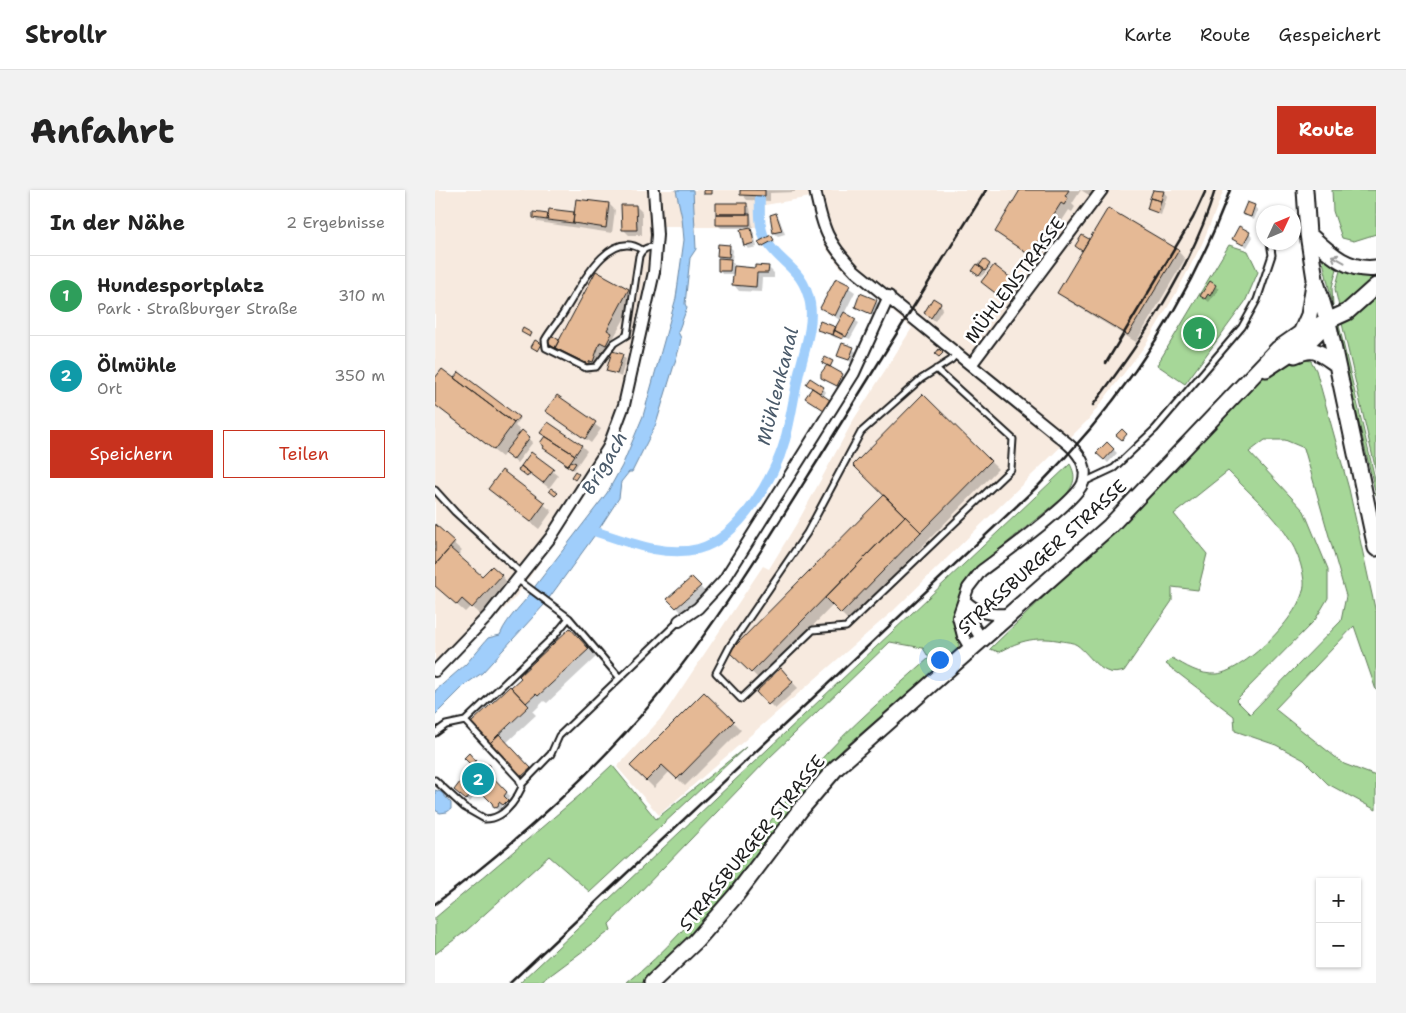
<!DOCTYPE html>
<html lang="de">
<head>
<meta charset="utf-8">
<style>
	:root { --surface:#fff; --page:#f2f2f2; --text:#222; --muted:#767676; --line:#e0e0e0; --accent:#c8321e }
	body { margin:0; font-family:"Shantell Sans",sans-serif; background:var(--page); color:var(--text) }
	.controls { position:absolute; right:15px; bottom:15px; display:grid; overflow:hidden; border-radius:0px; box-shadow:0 1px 4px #0004 }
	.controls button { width:45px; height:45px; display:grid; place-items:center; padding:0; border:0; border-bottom:1px solid var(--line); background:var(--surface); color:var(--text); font:25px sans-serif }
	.compass { position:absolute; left:821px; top:15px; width:45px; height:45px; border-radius:50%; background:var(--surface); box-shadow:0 1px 4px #0004; rotate:46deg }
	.you { position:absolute; left:504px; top:469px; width:18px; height:18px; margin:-12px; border:4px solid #fff; border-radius:50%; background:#1a73e8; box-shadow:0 0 0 8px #1a73e833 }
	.badge { display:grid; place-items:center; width:32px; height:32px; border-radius:50%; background:var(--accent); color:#fff; font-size:16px; font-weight:700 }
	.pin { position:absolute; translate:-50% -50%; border:2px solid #fff; box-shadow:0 1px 5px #0006 }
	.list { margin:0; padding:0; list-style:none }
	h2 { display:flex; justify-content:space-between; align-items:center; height:65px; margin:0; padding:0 20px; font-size:21px }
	h2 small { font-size:16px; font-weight:400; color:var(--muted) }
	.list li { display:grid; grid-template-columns:32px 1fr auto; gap:15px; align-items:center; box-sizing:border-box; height:80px; padding:0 20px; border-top:1px solid var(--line) }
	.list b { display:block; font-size:19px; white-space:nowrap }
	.list p { margin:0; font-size:16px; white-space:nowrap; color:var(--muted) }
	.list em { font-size:16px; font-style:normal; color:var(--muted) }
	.actions { display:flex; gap:10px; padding:15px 20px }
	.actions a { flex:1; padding:11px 0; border:1px solid var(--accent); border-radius:0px; text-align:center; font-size:18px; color:var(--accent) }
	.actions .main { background:var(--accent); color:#fff }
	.map { position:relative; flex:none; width:941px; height:793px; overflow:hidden; border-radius:0px }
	header { display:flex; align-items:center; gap:30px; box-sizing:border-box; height:70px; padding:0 25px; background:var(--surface); border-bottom:1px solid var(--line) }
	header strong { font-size:24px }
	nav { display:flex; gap:28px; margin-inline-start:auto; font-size:18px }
	.intro { display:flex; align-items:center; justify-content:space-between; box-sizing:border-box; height:120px; padding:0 30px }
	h1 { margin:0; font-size:35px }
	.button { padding:12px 22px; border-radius:0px; background:var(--accent); color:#fff; font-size:18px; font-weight:700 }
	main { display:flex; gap:30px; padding:0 30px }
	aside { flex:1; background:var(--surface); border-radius:0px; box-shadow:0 1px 4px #0004 }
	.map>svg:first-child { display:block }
	.built { fill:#f7eadf }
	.green { fill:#a6d798; stroke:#617a5a; fill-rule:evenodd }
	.water { fill:#a0cefb; stroke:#6b87a2 }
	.shadow { fill:#0003 }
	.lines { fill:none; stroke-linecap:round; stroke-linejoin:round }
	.canal { stroke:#a0cefb; stroke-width:10 }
	.building { fill:#e5b995; stroke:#1c1c1c }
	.service-casing { stroke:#1c1c1c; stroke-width:9 }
	.minor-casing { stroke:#1c1c1c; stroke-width:14 }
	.secondary-casing { stroke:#1c1c1c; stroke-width:19 }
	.service { stroke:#fff; stroke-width:5 }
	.minor { stroke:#fff; stroke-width:10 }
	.secondary { stroke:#fff; stroke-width:15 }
	.rail { stroke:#1c1c1c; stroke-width:2.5 }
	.oneway { stroke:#999 }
	.labels { text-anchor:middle; stroke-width:5; stroke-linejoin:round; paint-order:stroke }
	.street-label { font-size:18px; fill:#1c1c1c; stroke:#fff }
	.water-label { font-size:19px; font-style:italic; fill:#4a5a6a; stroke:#fff }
</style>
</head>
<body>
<header>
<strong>Strollr</strong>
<nav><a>Karte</a><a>Route</a><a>Gespeichert</a></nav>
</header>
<div class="intro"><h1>Anfahrt</h1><a class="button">Route</a></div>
<main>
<aside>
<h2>In der Nähe<small>2 Ergebnisse</small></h2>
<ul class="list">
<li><span class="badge" style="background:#2e9e5b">1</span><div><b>Hundesportplatz</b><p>Park · Straßburger Straße</p></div><em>310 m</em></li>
<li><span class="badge" style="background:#0f9aa8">2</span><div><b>Ölmühle</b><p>Ort</p></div><em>350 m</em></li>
</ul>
<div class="actions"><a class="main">Speichern</a><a>Teilen</a></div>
</aside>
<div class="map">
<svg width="941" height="793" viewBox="0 0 941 793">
	<rect width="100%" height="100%" fill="#fff"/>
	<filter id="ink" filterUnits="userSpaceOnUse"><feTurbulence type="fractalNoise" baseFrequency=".02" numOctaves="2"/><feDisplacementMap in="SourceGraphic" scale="10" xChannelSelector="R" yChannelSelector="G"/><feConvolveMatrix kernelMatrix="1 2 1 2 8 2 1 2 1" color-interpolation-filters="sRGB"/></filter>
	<g filter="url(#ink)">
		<!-- built -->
		<path class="built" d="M0,0H789L767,54L740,105L709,157L653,230L458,421L224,625L182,577L228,526L328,376L334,379L365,328L419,229L477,138L405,77L391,58L383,38L376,7L330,15L329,37H225L223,86L182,261L80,408L0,487Z"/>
		<!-- green -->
		<path class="green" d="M897,0H941V44L919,51L907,48L898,21Z
			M794,55L813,61L823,82L810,112L750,194L722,175Z
			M886,62L903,75L897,97L898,116Z
			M906,77L941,83V90L905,121L900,99Z
			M941,100V281L906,129Z
			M900,131H903L941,293V305Z
			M867,169L876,171L881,180L914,299L941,423V500L919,436L840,519L909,574L941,586V620L893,594L869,570L841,555L800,541L799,526L731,474L737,468C751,476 764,485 782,484C810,481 872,421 869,391C864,344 824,313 793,281L739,324L772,364L763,400L737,397V411L689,481C666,489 657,466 642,455C638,452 631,452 627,451C603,446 585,450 564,462L555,459L716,303L814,196L857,170ZM830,250H850L869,258L911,406L906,431L815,524L801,510L880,430L893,408V379L869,321L814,262Z
			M635,274C642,287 639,294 631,305C604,329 532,377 523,410C519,424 522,441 524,456L521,461L408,559L372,601L275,727L218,786L209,793H192C269,731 317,648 381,575C415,536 456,502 494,468L488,458L455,452L334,568L174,734L176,740L105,793H85Z
			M311,557L155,702L114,666L31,741L0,764V728L145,605L177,575L221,629Z"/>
		<!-- water -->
		<path class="water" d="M241,0H258L261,59L255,68L250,114L252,118L243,142L246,148L244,159L221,234L197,282H194L186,292L184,308L162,342L109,415L47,483L31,494L0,525V501L31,474L53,448L65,445C73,425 91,413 101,395L172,303L187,276L208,226L241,108L249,50L247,28Z
			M0,600L6,602L16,613V619L12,622L5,623L0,620Z"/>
		<!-- shadow -->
		<path class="shadow" d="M307,0H360V2L335,3V11L312,10L307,4Z
			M587,0H668L662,10L646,0L637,14L640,17L637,22L634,20L621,40L624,43L621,47L618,46L604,72L562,41Z
			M719,0L729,2L732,6L726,25L713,19Z
			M142,11L174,14L180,20L177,43L103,32L99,28V24L114,25L115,21L140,24Z
			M311,14L315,18L318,38H286L282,34Z
			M201,16L207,22V45H194L188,39Z
			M819,17L823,20L819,30L809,24Z
			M341,24L344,28L350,44L343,46L339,43Z
			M315,39L319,43L322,57L313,59L310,55Z
			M814,43L818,47L812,57L799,48Z
			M648,46L655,51L743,61L750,69L701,152L632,110L624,102L648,62L645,60Z
			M338,48L340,52L328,58L327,57Z
			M294,56L298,60L297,70H294L299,74L298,77L321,79L333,77L339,83V88H327L326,102L304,101L299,95V84H287L284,80L287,70L283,66Z
			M545,71L547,73L549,71L556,76L546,87L538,81Z
			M401,89L420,102L409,124L424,133L415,149L410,147L409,149L401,148L384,139H402L406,131L387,118Z
			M580,92L586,98L575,113L553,98Z
			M775,93L784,99L774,112L767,106Z
			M193,100L201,108L179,147L184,151L178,162L191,169L186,187L172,180L178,161L173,159L166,179L163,178L161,181L129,165L115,154L116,147L124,152Z
			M441,111L445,115L440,126L421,116Z
			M505,114L508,118L500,131L490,123Z
			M408,155L422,162L418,173L404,165Z
			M397,172L396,178L411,188L406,199L387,187L393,176L388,173Z
			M25,183L85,229L80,236L98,252L82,273L70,263L67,267L0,215V191L24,193Z
			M378,198H388L391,202L388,207L398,214L393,223L372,208Z
			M488,206L563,279L414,431L398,415L325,490L296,462L451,305Z
			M122,207L166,239L156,253L112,221Z
			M672,253L682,263L673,273L663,263Z
			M146,255L152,261L139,280L109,258Z
			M96,264L123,286L114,298L96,284L94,287L84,280Z
			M67,282L117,321L104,339L54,299Z
			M0,336L27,361L22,366L47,388L66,385L73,393L45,425L36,416L30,422L0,396Z
			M257,388L270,402L247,423L234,409Z
			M143,448L161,467L112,513L109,511L98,522L101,525L71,553L101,585L93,592L37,533L88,488Z
			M346,480L363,498L340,519L323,502Z
			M269,503L306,540L250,596L235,581L219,598L197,576Z
			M34,565L49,580L55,576L58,580V583L54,585L75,606L72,610L75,614L72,618L67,614V619L63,621L45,599L35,612L24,604L39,576L31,568Z"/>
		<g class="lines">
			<!-- canal -->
			<path class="canal" d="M152,339C187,349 225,368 263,359C303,349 340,287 350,250C356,228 359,205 364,183C369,160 379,136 375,113C368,77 345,75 330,49C323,35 325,15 325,0"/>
		</g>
		<!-- building -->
		<path class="building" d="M269,0H277V4H269Z
			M305,0H330V6L305,5Z
			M585,0H634L630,6L633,8L629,15L626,13L614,32L617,34L613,41L610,39L596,66L560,42Z
			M718,0L729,1L726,11L715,8Z
			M715,8L726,11L723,23L712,19Z
			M141,9L174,13L171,38L138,33Z
			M812,12L820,15L816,27L807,24Z
			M281,13H312V24H281Z
			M186,15H201L202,40H187Z
			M673,18L744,60L693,145L622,103Z
			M114,19L139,22L138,33L112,30Z
			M98,22L113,24L112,30L98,28Z
			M341,23L347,41L338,43L335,25Z
			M281,24H315V35H281Z
			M804,36L815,42L808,55L797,49Z
			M316,38L319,53L309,56L305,40Z
			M336,45L339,50L326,57L323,52Z
			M647,45L654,49L647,61L640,56Z
			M283,54L295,55L294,67L282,66Z
			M283,68L296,69L295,81H283Z
			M549,69L555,74L550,81L544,76Z
			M542,74L549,79L544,86L537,81Z
			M320,75L334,76L333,83H322L321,97L297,95L299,76L320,78Z
			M559,75L581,92L568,109L546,92Z
			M161,81L194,99L172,140L177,143L171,155L165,152L158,172L155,171L153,174L120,158Z
			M401,88L415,95L400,126L385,118Z
			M775,91L781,95L775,106L773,104L770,109L765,106Z
			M425,103L442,110L436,124L420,117Z
			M498,108L506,113L496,128L489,123Z
			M409,122L421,129L411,147L399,140Z
			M385,131L401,137L398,145L382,140Z
			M88,138L97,143L95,147L86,142Z
			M399,140L409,145L407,149L398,145Z
			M116,145L124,150L120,158L112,153Z
			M100,150L107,154L103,161L96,157Z
			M407,153L419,157L414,170L402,166Z
			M504,159L508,163L504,167L500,164Z
			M177,161L188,164L182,184L171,181Z
			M390,167L398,171L395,177L387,173Z
			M392,175L408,184L402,196L386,188V183Z
			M7,179L79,233L59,260L0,215V188Z
			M24,182L84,227L79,233L19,188Z
			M375,188L389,197L385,203L371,194Z
			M377,198L395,210L389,220L370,208Z
			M488,204L556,271L486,342L418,275Z
			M122,205L161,232L150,249L110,221Z
			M113,232L147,255L140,265L105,243Z
			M687,239L692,244L687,250L681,245Z
			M87,240L95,247L78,270L69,263Z
			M110,246L140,265L133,275L108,258L109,256L105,253Z
			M672,252L679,259L669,270L661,263Z
			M96,262L119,279L108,293L86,276Z
			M136,271L141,273L137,279L129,274L133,275Z
			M86,276L95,283L92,287L83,280Z
			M67,280L110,313L96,332L53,299Z
			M140,281L144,284L140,290L136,287Z
			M116,298L123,303L120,306L114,301Z
			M449,305L470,326L316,483L294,462Z
			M470,326L486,342L406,424L390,408Z
			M0,334L20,352L0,375Z
			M15,358L47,386L57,376L67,385L37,418L27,409L22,415L0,396V375Z
			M257,387L266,396L241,418L232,409Z
			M135,438L154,459L103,506L101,504L91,513L76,497L86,488L84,486Z
			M346,478L358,492L333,515L321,502Z
			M75,496L94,516L55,553L36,533Z
			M269,502L299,531L242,589L227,575L211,591L195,576Z
			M64,544L96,578L86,587L55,553Z
			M34,563L41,571L37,576L29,568Z
			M41,571L48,578L51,574L55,575V580L52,581L72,602L69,606L73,610L68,615L64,612L63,617L59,618L57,613L41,597L31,610L19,600Z"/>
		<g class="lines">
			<!-- service casing -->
			<g class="service-casing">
				<path id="service" d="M207,60C174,37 145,97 131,119C125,130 116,139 110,150L111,158L151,178L161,177L179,153L192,145L204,66C208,58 212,57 221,57
					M501,179L578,249L576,279L411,437L378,440L306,509L281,483L295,456L372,343L426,242L486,189L516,170L522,163
					M649,292L679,278L720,239L807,137L822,110L837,65L835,52
					M0,300L20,322L87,384
					M82,389L134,428L184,487
					M0,543L11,535L30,531L120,445L134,428
					M0,590L29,617L50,629C68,629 80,612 87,597L84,589L30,531
					M87,594L116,564L124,546L244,431"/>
			</g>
			<!-- minor casing -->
			<g class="minor-casing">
				<path id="minor" d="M380,0C388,39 392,52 420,81L632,253C644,263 654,276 648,293C640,313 567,365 546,381L533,398L523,427L528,446L535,458
					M536,175L667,0
					M530,411C544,424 555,425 574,424
					M530,412L539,437L546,448
					M244,431L263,418L289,390L419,183L454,106
					M0,481L53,426L116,347L173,258L189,215L219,82L222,45L219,0"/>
			</g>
			<!-- secondary casing -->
			<g class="secondary-casing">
				<path id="secondary" d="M870,0L873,44L880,89L893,132L941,358
					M873,44C893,62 912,82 941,78
					M866,143L874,125L879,94
					M860,165C879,156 884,162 900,173
					M831,179L875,150L890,135
					M217,793L261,751L301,705L366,619L401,578L675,336L843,159L866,143L912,122L941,96"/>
			</g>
			<!-- service -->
			<use href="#service" class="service"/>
			<!-- minor -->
			<use href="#minor" class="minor"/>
			<!-- secondary -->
			<use href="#secondary" class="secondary"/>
			<!-- rail -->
			<path class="rail" d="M671,173L758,28L771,0
				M658,215C706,152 758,76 780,0
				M0,714C81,653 155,587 220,509C280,436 330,355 380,275C437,183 494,92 551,0
				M75,793L604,295C688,210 754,113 795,0"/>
		</g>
		<!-- one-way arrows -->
		<defs><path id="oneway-shaft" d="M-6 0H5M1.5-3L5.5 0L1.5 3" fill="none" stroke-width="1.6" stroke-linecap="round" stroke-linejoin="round" transform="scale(1.25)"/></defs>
		<use class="oneway" href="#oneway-shaft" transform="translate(903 69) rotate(-151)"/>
	</g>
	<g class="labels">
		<!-- street labels -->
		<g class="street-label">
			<text transform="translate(580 90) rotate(-53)" y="6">MÜHLENSTRASSE</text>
			<text transform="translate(607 367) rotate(-42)" y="6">STRASSBURGER STRASSE</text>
			<text transform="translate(317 653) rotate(-51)" y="6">STRASSBURGER STRASSE</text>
		</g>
		<!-- water labels -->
		<g class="water-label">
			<text transform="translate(342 196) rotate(-76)" y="7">Mühlenkanal</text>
			<text transform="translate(169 273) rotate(-59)" y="7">Brigach</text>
		</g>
	</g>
</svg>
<div class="controls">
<button>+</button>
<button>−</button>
</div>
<svg class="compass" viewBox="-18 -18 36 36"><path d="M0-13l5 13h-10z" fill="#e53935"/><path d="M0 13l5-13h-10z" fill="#767676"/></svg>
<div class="you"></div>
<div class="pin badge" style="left:764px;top:143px;background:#2e9e5b">1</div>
<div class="pin badge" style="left:43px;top:589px;background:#0f9aa8">2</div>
</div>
</main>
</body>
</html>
